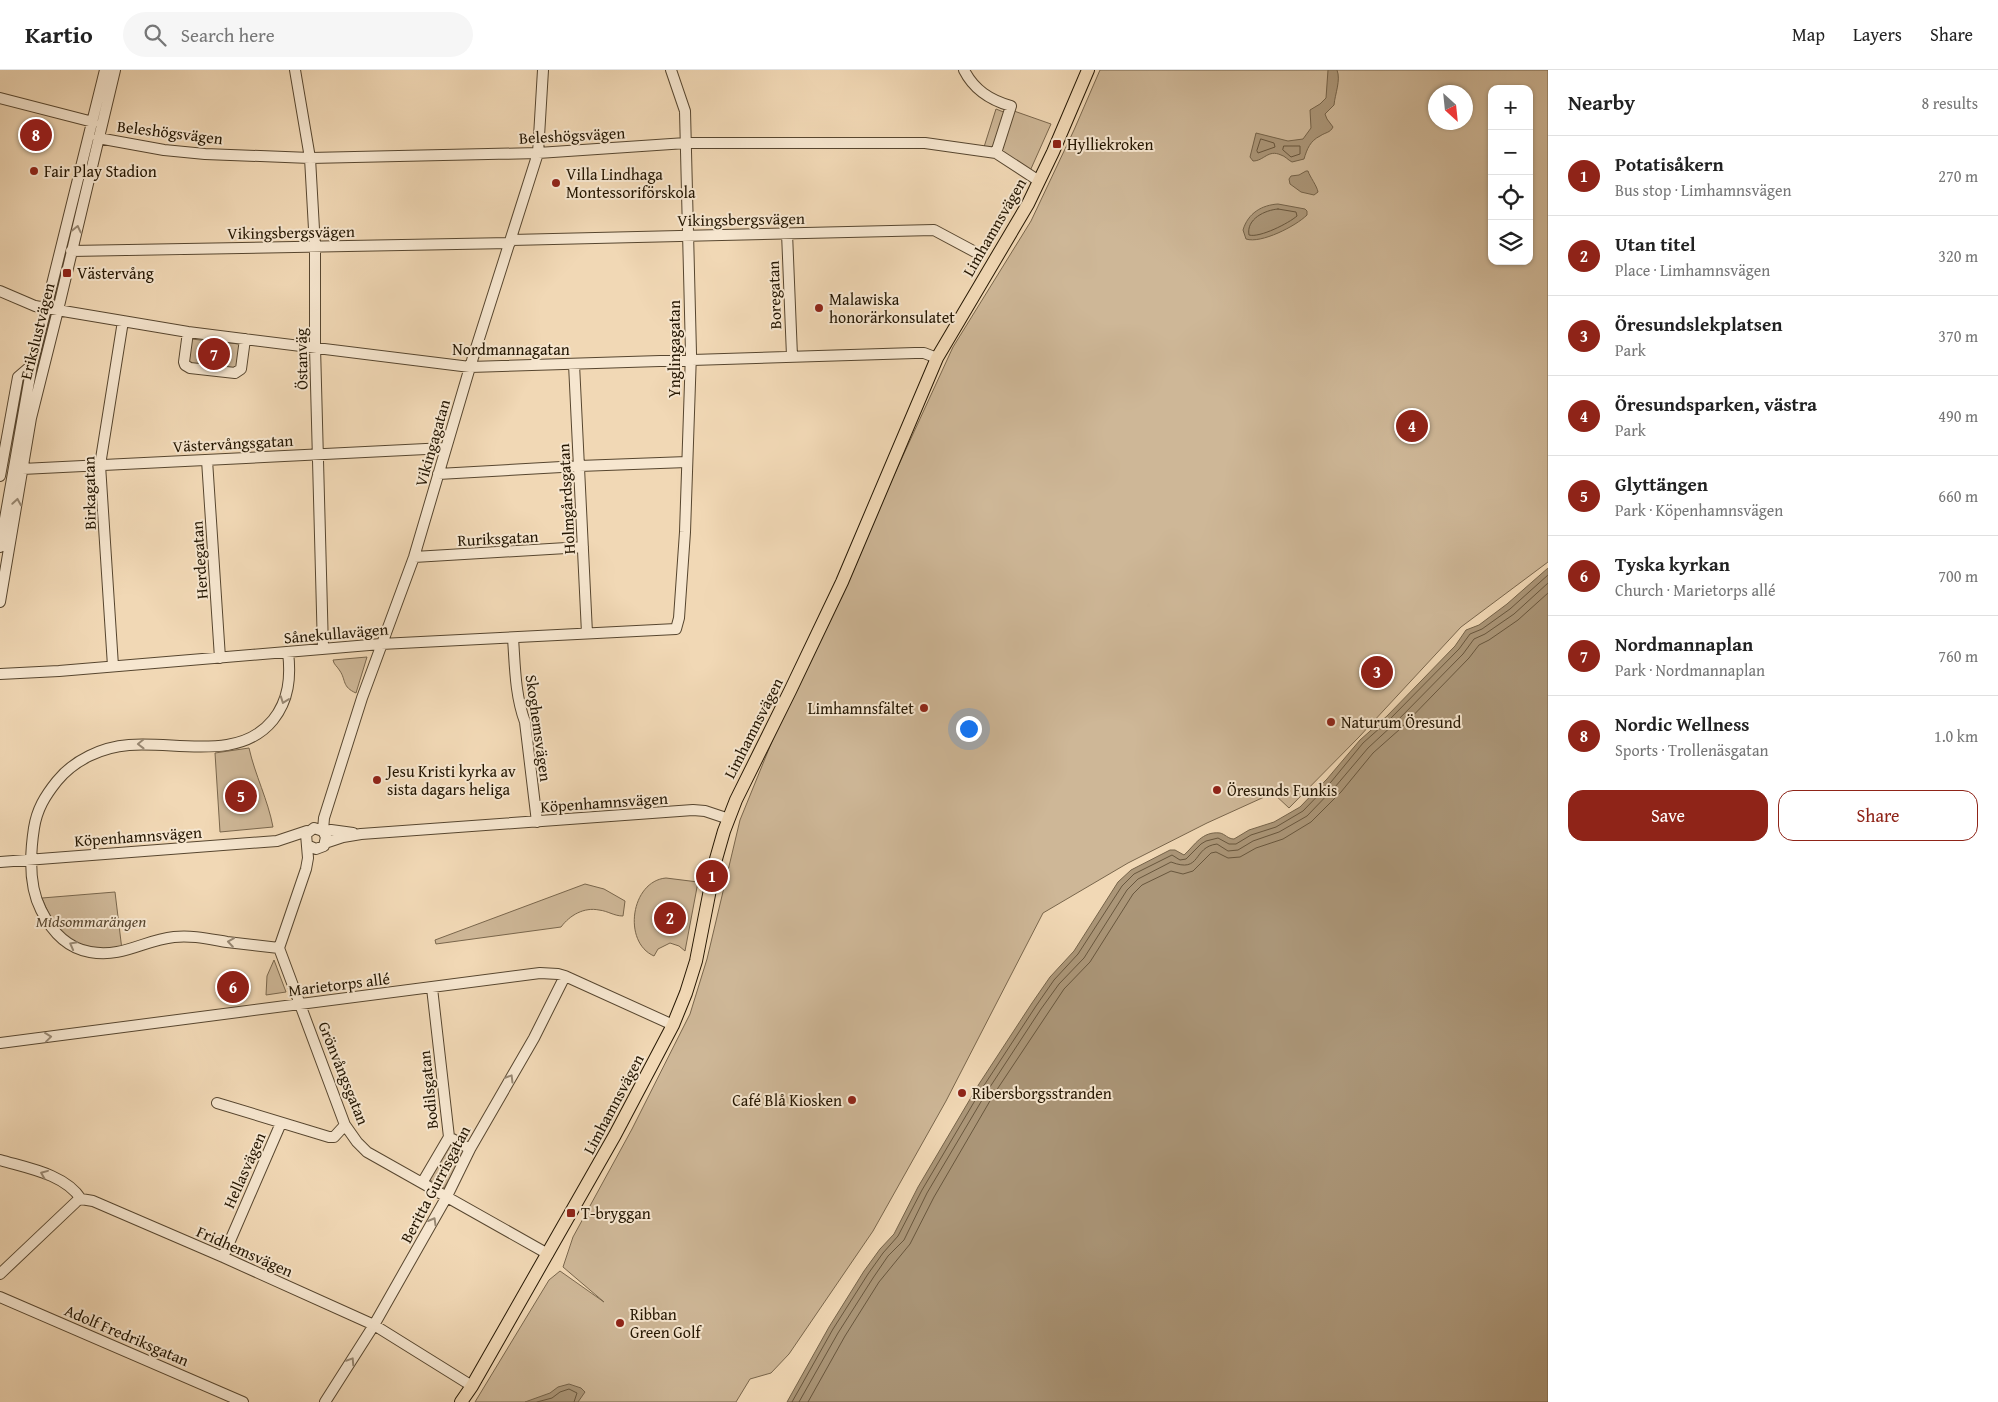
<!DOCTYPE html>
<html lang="en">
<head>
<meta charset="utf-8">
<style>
	:root { --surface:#fff; --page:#f6f6f6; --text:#222; --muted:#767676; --line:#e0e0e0; --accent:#8f2418 }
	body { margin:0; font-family:"Gentium Book Plus",serif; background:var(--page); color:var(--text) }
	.controls { position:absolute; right:15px; top:15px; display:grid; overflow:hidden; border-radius:10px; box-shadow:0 1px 4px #0004 }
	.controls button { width:45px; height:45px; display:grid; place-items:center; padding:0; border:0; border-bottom:1px solid var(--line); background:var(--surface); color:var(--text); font:25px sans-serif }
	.compass { position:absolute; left:1428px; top:15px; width:45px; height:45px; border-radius:50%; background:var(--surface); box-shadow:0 1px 4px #0004; rotate:153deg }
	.you { position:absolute; left:968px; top:658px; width:18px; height:18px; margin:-12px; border:4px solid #fff; border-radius:50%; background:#1a73e8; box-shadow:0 0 0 8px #1a73e833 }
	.badge { display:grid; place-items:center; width:32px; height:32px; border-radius:50%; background:var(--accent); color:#fff; font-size:16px; font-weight:700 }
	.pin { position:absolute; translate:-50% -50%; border:2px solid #fff; box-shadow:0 1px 5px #0006 }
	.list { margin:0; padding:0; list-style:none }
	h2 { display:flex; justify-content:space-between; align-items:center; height:65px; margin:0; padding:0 20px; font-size:21px }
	h2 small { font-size:16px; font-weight:400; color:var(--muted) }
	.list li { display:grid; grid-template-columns:32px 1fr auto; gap:15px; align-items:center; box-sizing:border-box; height:80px; padding:0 20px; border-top:1px solid var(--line) }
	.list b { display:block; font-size:19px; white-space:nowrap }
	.list p { margin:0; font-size:16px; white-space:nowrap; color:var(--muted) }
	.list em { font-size:16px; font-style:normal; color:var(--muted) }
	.actions { display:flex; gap:10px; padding:15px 20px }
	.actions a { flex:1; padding:11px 0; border:1px solid var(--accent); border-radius:15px; text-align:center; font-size:18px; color:var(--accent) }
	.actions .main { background:var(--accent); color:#fff }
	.icon { flex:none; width:28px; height:28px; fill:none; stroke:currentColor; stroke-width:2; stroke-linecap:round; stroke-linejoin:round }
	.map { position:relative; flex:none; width:1548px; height:1332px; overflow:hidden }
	header { display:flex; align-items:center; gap:30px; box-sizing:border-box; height:70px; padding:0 25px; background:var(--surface); border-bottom:1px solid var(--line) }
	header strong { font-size:24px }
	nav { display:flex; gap:28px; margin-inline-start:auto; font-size:18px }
	.search { width:350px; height:45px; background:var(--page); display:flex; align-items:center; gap:12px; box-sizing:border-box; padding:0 18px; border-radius:28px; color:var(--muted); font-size:19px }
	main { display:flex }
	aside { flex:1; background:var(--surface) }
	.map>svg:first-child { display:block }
	.green { fill:#ceb797; stroke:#79664c; fill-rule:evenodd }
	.water { fill:#ab9678; stroke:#756349 }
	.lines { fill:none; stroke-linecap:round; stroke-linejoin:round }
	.shore { stroke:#68563d; stroke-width:1 }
	.minor-casing { stroke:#57462f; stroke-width:12 }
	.major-casing { stroke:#241602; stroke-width:14 }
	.minor { stroke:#f6e6cf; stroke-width:10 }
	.major { stroke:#f1d8b5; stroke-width:12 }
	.oneway { stroke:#988873 }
	.poi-dot { fill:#8f2418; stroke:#f6e6cf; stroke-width:2 }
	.labels { text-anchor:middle; stroke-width:4; stroke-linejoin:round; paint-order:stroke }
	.street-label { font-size:16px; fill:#241602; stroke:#f6e6cf }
	.poi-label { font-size:16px; fill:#241602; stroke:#f6e6cf; text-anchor:start }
	.park-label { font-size:16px; font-style:italic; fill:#57462f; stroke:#f6e6cf }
</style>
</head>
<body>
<header>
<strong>Kartio</strong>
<div class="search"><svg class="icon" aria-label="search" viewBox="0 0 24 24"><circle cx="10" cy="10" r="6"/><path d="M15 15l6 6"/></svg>Search here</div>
<nav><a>Map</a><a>Layers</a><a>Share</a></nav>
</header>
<main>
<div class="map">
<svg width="1548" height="1332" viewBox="0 0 1548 1332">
	<rect width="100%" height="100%" fill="#f1d8b5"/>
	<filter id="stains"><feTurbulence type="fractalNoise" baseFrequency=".004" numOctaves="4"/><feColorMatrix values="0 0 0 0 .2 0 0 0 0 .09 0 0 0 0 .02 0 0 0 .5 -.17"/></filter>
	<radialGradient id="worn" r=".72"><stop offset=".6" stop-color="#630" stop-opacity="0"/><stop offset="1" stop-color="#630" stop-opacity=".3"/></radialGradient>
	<!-- green -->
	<path class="green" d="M1100,0H1548V492L1461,557L1359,667L1289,738L1273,723L1207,753L1128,793L1043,843L946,1031L873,1161L789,1284L771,1303L750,1309L736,1332H475L549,1210L560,1201L604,1232L563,1197L573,1167L632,1059L690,944L707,889L740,750L775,664L953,277L1031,151L1074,60ZM1492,19H1529V191H1492ZM1436,22H1466V52H1436Z
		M996,39L1006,43L995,80L984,77Z
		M1014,41L1051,54L1030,101L1000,82Z
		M191,269L239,274L241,276L237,299L190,294L187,292Z
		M367,587L356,623C342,617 346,610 340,601C337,596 334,595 333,590Z
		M249,678C255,705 268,730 273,757L220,762L215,683Z
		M666,808L698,812L685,881L679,876L670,873L658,879L654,886C622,872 631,811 666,808Z
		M585,814L604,819L625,831L623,846C614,846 608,841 599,840C584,837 570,845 561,857L436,874L435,870Z
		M115,822L122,880C111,879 91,881 82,878C60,870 50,848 42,828Z
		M274,890L286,922L266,925L267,906Z
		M449,1072L465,1081L444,1118L428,1109Z"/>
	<!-- water -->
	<path class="water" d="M1328,0H1337C1341,10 1335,24 1334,35L1325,44L1327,49L1333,57C1330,63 1326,62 1320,66C1310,71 1307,79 1304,89L1292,92C1288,90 1285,86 1281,85C1268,79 1264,91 1253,91L1250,87L1256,63L1288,71L1303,69L1311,58L1310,40L1320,34L1326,28Z
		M1306,101H1308C1310,107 1317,116 1318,122L1314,125L1301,122L1290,114L1289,109L1291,106L1299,105Z
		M1278,134L1305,139L1307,141V145C1296,156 1261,174 1246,169L1243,160C1248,143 1262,135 1278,134Z
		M1548,498V1332H787L829,1257L864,1201L880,1179L894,1164L918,1117L979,1014L1032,933L1050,907L1074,881L1118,812L1131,800L1170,780H1175L1184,785C1195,775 1202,761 1220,763C1225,764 1228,769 1234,769L1249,760L1274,752L1300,737L1327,709L1360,670L1387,646L1455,576L1466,560L1479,555L1507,534Z
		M569,1314L581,1318L585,1322L578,1332H525L550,1323L558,1317Z"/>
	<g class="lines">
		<!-- shore -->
		<path class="shore" d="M1261,69L1274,73L1275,77L1258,83L1257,81Z
			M1284,76H1300V84L1291,87L1283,80Z
			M1278,139L1296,142L1297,146C1289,153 1260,168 1249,165C1246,149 1265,140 1278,139Z
			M537,1332L552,1328L560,1322L569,1319L577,1323L574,1332
			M792,1332L833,1259L868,1204L883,1183L898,1166L922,1120L983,1017L1036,936L1054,910L1078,884L1122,816L1134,804L1172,785L1180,790L1186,789L1201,774L1206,771L1218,768L1229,774H1236L1251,765L1276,757L1303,741L1331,712L1363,673L1390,649L1459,579L1470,564L1482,559L1510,539L1548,505
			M799,1332L838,1263L873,1208L888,1186L904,1170L927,1123L988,1020L1041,939L1059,914L1084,888L1127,820L1138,809L1171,792C1202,804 1192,777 1217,774L1228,781L1238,780L1253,771L1279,762L1307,746L1335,717L1368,678L1394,654L1463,584L1474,569L1485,564L1514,544L1548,513
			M808,1332L845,1266L879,1212L910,1174L934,1127L994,1024L1064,919L1090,892L1133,824L1142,815L1171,801L1183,804L1193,801L1211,783L1216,782L1228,788L1240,787L1256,778L1283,769L1311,752L1341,722L1373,683L1400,659L1469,588L1479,575L1489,570L1518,550L1548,523"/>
		<!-- minor casing -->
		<g class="minor-casing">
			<path id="minor" d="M295,0L310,88L315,177V277L323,579
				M964,0C974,20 990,30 1011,36L996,83
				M0,28L93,52
				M98,68L164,80L205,84L310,88L538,83L686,73H925L996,83L1039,111
				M787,163L792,286
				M511,170L934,160L977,183
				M71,181L510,173
				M0,221L35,236L69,242L188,262L470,297L915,283H924L937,288
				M188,262L184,292L185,295L190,298L235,303L241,299L245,269
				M574,294L587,563
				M207,390L220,588
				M22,399L446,378
				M438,404L579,396L687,392
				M0,406L18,307L32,295
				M0,477L32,295L105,0
				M414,487L583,477
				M0,532L31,348L58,240L115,0
				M513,568C515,596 515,625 525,652L537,752
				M113,596L100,395L123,251
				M0,604L59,601L381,574L676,559L679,548L685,462L691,283L685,41L671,0
				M323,760L324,748L362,628L414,487L470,297L538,83L543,0
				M323,761L331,760L353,763
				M325,773L343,767L361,764L693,740L705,741L729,749
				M307,775L316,779L324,776L326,767L323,761L314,758L306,764L308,788L306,799L279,878L345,1055L357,1072L367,1082L548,1184
				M0,792L277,771L307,761
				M279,878C262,876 244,874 227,872C209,869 192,865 174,867C144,870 123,888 90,882C66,878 51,860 41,840C28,815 30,784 34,758C37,739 45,726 57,711C74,690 102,677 129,675C176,671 239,692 273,650C289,630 291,607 288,582
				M0,973L540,903L558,904L565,906L673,955
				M217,1033L329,1067H334L345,1055
				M449,1067L470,1079
				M0,1090C27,1098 65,1104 81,1129
				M422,1113L449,1067L432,918
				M81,1129L93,1131L223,1187L374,1255L472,1316
				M223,1187L281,1053
				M0,1204L77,1131L81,1129
				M0,1227L243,1332
				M325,1332L374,1255L446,1128L470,1079L534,968L565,906"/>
		</g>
		<!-- major casing -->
		<g class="major-casing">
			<path id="major" d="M461,1332L472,1316L615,1065L673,955L686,923L696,891L716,789L724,761L736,730L790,621L842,512L937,288L1028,134L1053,82L1088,0"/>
		</g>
		<!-- minor -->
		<use href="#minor" class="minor"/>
		<!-- major -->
		<use href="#major" class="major"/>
	</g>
	<!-- one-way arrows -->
	<defs><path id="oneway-chevron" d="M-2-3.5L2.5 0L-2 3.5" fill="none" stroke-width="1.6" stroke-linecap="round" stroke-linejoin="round" transform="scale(1.25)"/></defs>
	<g class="oneway">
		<use href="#oneway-chevron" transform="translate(77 159) rotate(-77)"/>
		<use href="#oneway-chevron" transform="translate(17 432) rotate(-81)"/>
		<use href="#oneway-chevron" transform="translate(284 630) rotate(110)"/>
		<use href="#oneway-chevron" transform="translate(141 674) rotate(179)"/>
		<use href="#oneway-chevron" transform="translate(231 872) rotate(-172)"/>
		<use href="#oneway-chevron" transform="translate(73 875) rotate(-152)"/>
		<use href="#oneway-chevron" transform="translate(48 967) rotate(-7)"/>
		<use href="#oneway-chevron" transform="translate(510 1008) rotate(-59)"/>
		<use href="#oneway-chevron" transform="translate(44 1104) rotate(-158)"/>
		<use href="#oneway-chevron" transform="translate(433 1151) rotate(-60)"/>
		<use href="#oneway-chevron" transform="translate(351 1291) rotate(-57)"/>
	</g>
	<!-- markers -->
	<g class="poi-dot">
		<rect x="1052" y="69" width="10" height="10" rx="2.5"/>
		<circle cx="34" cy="101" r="5"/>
		<circle cx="556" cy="113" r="5"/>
		<rect x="62" y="198" width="10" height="10" rx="2.5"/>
		<circle cx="819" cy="238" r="5"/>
		<circle cx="924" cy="638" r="5"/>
		<circle cx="1331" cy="652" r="5"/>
		<circle cx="377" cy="710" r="5"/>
		<circle cx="1217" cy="720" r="5"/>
		<circle cx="962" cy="1023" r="5"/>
		<circle cx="852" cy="1030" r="5"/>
		<rect x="566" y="1138" width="10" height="10" rx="2.5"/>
		<circle cx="620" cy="1253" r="5"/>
	</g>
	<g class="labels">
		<!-- street labels -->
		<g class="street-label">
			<text transform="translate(170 62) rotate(7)" y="6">Beleshögsvägen</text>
			<text transform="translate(572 65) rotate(-3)" y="6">Beleshögsvägen</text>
			<text transform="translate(741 149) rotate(-1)" y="6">Vikingsbergsvägen</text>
			<text transform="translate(994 157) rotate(-60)" y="6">Limhamnsvägen</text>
			<text transform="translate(291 162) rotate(-1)" y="6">Vikingsbergsvägen</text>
			<text transform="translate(774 225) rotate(-92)" y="6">Boregatan</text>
			<text transform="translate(37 261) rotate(-76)" y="6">Erikslustvägen</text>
			<text x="511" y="285">Nordmannagatan</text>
			<text transform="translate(674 279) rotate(-90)" y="6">Ynglingagatan</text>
			<text transform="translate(301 289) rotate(-91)" y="6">Östanväg</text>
			<text transform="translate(233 373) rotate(-3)" y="6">Västervångsgatan</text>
			<text transform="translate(432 373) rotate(-74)" y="6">Vikingagatan</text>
			<text transform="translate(89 423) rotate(-91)" y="6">Birkagatan</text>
			<text transform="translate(566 429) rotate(-93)" y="6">Holmgårdsgatan</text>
			<text transform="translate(498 468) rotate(-3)" y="6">Ruriksgatan</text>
			<text transform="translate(199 490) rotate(-94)" y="6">Herdegatan</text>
			<text transform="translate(336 563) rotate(-5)" y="6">Sånekullavägen</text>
			<text transform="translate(539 658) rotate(82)" y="6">Skoghemsvägen</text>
			<text transform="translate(753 658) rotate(-63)" y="6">Limhamnsvägen</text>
			<text transform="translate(604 732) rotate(-4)" y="6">Köpenhamnsvägen</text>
			<text transform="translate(138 766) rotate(-4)" y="6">Köpenhamnsvägen</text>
			<text transform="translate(339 914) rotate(-7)" y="6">Marietorps allé</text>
			<text transform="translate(344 1003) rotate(68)" y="6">Grönvångsgatan</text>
			<text transform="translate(428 1020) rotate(-96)" y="6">Bodilsgatan</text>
			<text transform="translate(613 1034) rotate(-62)" y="6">Limhamnsvägen</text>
			<text transform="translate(244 1100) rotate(-66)" y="6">Hellasvägen</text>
			<text transform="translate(435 1114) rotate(-62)" y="6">Beritta Gurrisgatan</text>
			<text transform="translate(245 1181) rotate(24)" y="6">Fridhemsvägen</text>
			<text transform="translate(127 1265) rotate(23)" y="6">Adolf Fredriksgatan</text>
		</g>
		<!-- poi labels -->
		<g class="poi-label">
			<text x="1067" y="80">Hylliekroken</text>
			<text x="44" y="107">Fair Play Stadion</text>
			<text x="566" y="110">Villa Lindhaga<tspan x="566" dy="18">Montessoriförskola</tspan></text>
			<text x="77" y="209">Västervång</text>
			<text x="829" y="235">Malawiska<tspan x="829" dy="18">honorärkonsulatet</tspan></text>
			<text x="914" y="644" text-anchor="end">Limhamnsfältet</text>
			<text x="1341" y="658">Naturum Öresund</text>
			<text x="387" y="707">Jesu Kristi kyrka av<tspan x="387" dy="18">sista dagars heliga</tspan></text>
			<text x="1227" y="726">Öresunds Funkis</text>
			<text x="972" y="1029">Ribersborgsstranden</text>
			<text x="842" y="1036" text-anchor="end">Café Blå Kiosken</text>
			<text x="581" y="1149">T-bryggan</text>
			<text x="630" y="1250">Ribban<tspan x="630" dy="18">Green Golf</tspan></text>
		</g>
		<!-- park labels -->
		<g class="park-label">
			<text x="91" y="857">Midsommarängen</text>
		</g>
	</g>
	<rect width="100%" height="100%" filter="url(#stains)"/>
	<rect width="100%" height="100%" fill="url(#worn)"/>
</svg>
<div class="controls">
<button>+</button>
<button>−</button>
<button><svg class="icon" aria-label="locate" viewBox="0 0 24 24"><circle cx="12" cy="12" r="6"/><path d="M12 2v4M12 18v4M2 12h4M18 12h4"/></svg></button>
<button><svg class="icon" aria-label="layers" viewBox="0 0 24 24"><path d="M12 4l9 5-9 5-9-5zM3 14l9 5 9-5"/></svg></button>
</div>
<svg class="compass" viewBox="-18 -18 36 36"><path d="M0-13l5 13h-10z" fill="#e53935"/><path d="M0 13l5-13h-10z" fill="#767676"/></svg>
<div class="you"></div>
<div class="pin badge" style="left:712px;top:806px">1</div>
<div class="pin badge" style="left:670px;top:848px">2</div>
<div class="pin badge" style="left:1377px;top:602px">3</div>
<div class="pin badge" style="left:1412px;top:356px">4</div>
<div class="pin badge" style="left:241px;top:726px">5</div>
<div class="pin badge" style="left:233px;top:917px">6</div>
<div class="pin badge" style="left:214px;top:284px">7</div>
<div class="pin badge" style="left:36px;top:65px">8</div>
</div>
<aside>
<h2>Nearby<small>8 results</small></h2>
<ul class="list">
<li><span class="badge">1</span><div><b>Potatisåkern</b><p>Bus stop · Limhamnsvägen</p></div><em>270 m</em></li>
<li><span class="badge">2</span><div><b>Utan titel</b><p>Place · Limhamnsvägen</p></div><em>320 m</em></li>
<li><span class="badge">3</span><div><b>Öresundslekplatsen</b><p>Park</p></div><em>370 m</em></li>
<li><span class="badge">4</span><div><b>Öresundsparken, västra</b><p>Park</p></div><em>490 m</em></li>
<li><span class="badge">5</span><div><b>Glyttängen</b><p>Park · Köpenhamnsvägen</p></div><em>660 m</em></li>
<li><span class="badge">6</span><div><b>Tyska kyrkan</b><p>Church · Marietorps allé</p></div><em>700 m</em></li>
<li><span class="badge">7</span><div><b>Nordmannaplan</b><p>Park · Nordmannaplan</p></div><em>760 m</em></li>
<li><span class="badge">8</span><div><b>Nordic Wellness</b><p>Sports · Trollenäsgatan</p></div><em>1.0 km</em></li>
</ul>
<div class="actions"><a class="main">Save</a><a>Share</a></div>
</aside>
</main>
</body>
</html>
